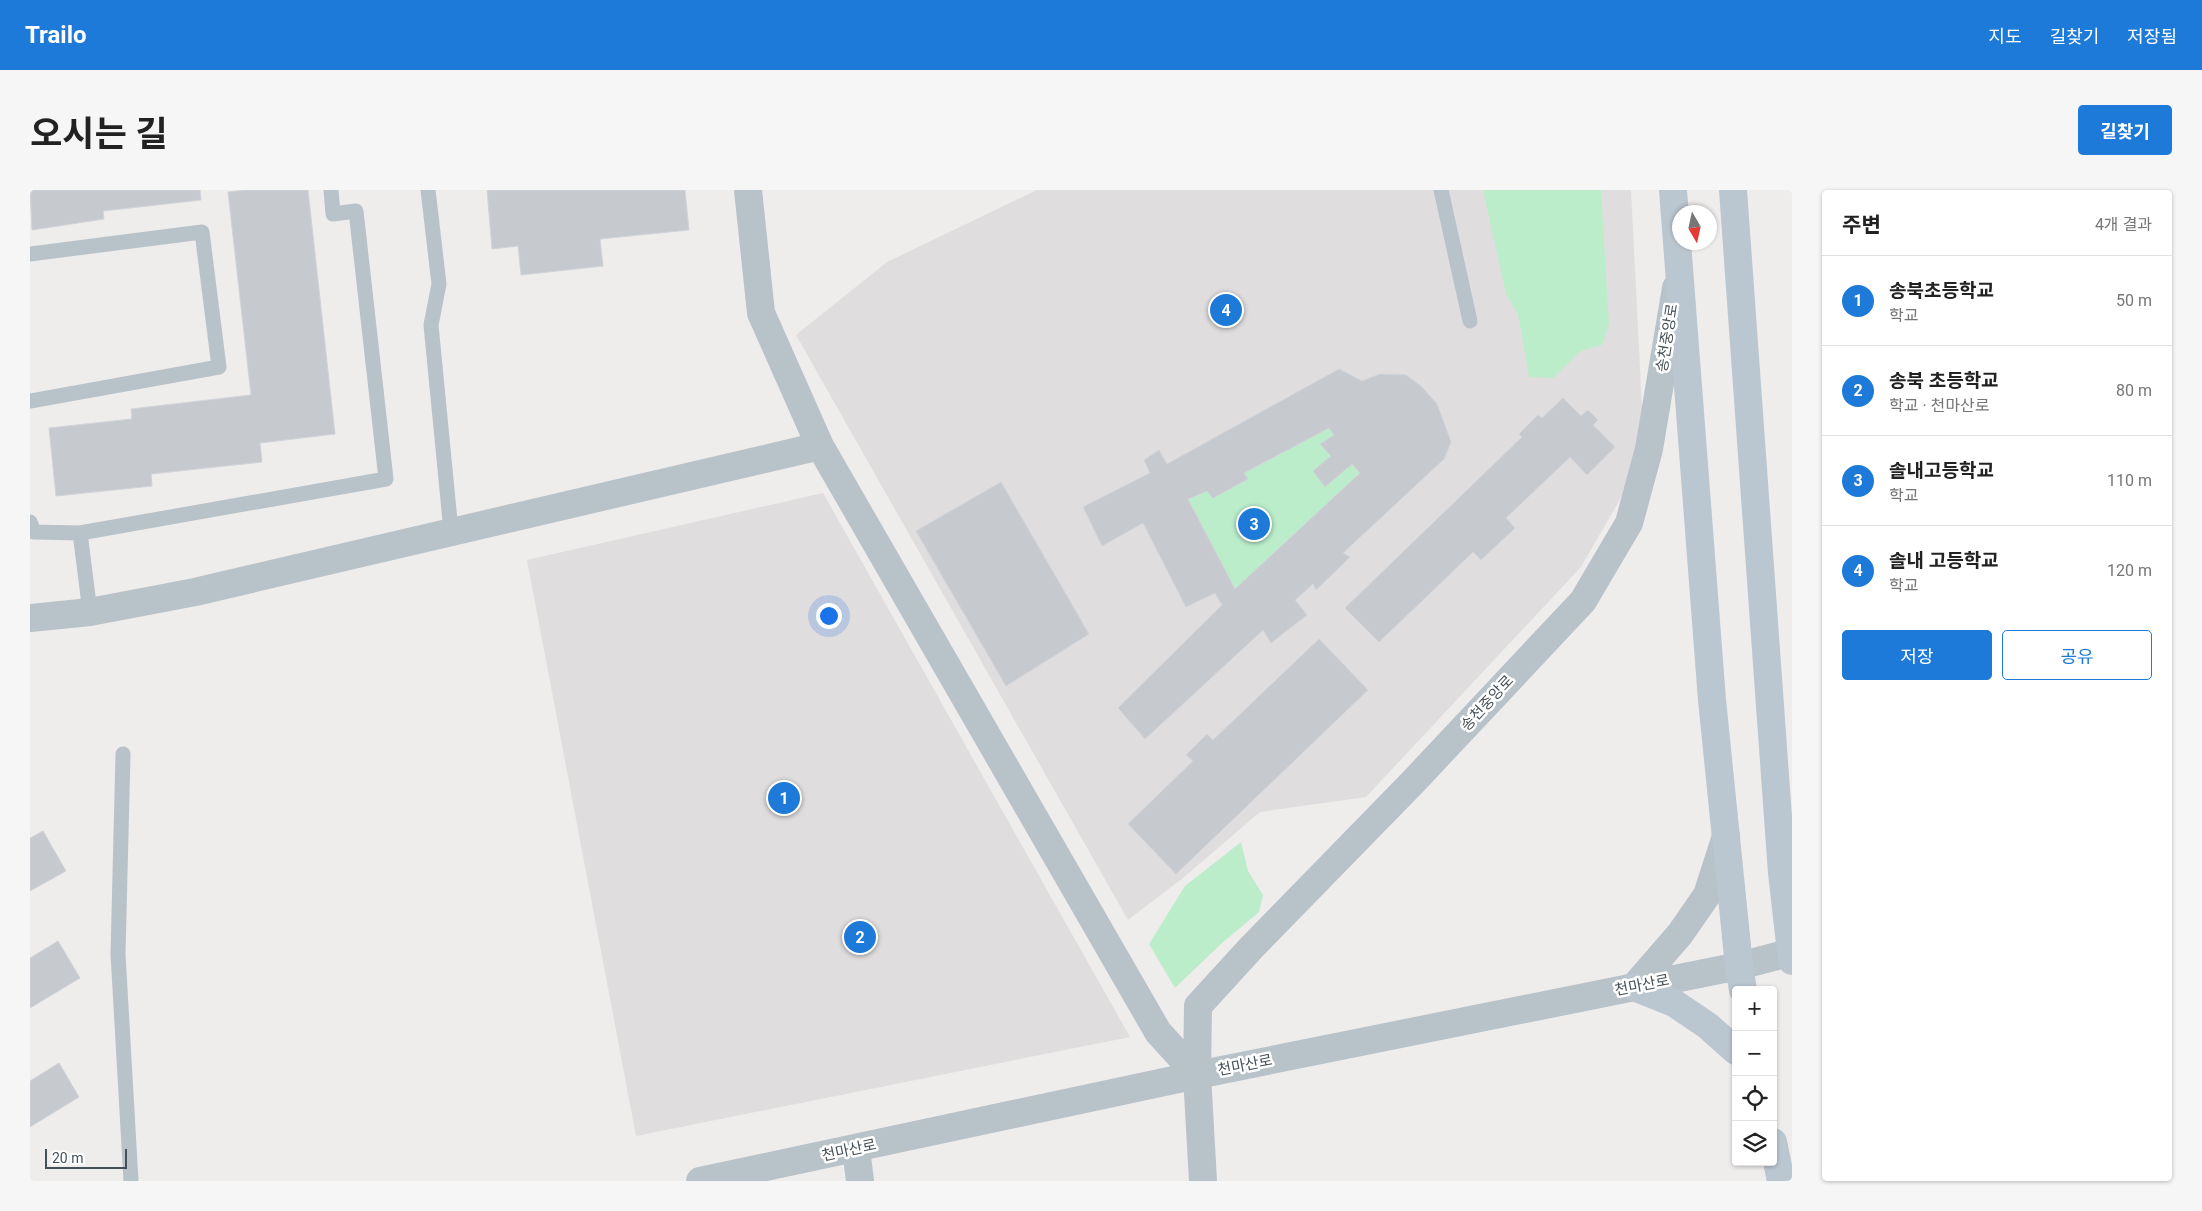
<!DOCTYPE html>
<html lang="ko">
<head>
<meta charset="utf-8">
<style>
	:root { --surface:#fff; --page:#f6f6f6; --text:#222; --muted:#767676; --line:#e0e0e0; --accent:#1d7ad8 }
	body { margin:0; font-family:Roboto,"Noto Sans KR",sans-serif; background:var(--page); color:var(--text) }
	.controls { position:absolute; right:15px; bottom:15px; display:grid; overflow:hidden; border-radius:5px; box-shadow:0 1px 4px #0004 }
	.controls button { width:45px; height:45px; display:grid; place-items:center; padding:0; border:0; border-bottom:1px solid var(--line); background:var(--surface); color:var(--text); font:25px sans-serif }
	.compass { position:absolute; left:1642px; top:15px; width:45px; height:45px; border-radius:50%; background:var(--surface); box-shadow:0 1px 4px #0004; rotate:171deg }
	.scale { position:absolute; left:15px; bottom:12px; width:82px; box-sizing:border-box; padding-left:5px; border:2px solid #455159; border-top:0; font-size:14px; line-height:18px; white-space:nowrap; color:#455159; -webkit-text-stroke:4px #fff; paint-order:stroke }
	.you { position:absolute; left:798px; top:425px; width:18px; height:18px; margin:-12px; border:4px solid #fff; border-radius:50%; background:#1a73e8; box-shadow:0 0 0 8px #1a73e833 }
	.badge { display:grid; place-items:center; width:32px; height:32px; border-radius:50%; background:var(--accent); color:#fff; font-size:16px; font-weight:700 }
	.pin { position:absolute; translate:-50% -50%; border:2px solid #fff; box-shadow:0 1px 5px #0006 }
	.list { margin:0; padding:0; list-style:none }
	h2 { display:flex; justify-content:space-between; align-items:center; height:65px; margin:0; padding:0 20px; font-size:21px }
	h2 small { font-size:16px; font-weight:400; color:var(--muted) }
	.list li { display:grid; grid-template-columns:32px 1fr auto; gap:15px; align-items:center; box-sizing:border-box; height:90px; padding:0 20px; border-top:1px solid var(--line) }
	.list b { display:block; font-size:19px; white-space:nowrap }
	.list p { margin:0; font-size:16px; white-space:nowrap; color:var(--muted) }
	.list em { font-size:16px; font-style:normal; color:var(--muted) }
	.actions { display:flex; gap:10px; padding:15px 20px }
	.actions a { flex:1; padding:11px 0; border:1px solid var(--accent); border-radius:5px; text-align:center; font-size:18px; color:var(--accent) }
	.actions .main { background:var(--accent); color:#fff }
	.icon { flex:none; width:28px; height:28px; fill:none; stroke:currentColor; stroke-width:2; stroke-linecap:round; stroke-linejoin:round }
	.map { position:relative; flex:none; width:1762px; height:991px; overflow:hidden; border-radius:5px }
	header { display:flex; align-items:center; gap:30px; box-sizing:border-box; height:70px; padding:0 25px; background:var(--accent); color:#fff }
	header strong { font-size:24px }
	nav { display:flex; gap:28px; margin-inline-start:auto; font-size:18px }
	.intro { display:flex; align-items:center; justify-content:space-between; box-sizing:border-box; height:120px; padding:0 30px }
	h1 { margin:0; font-size:35px }
	.button { padding:12px 22px; border-radius:5px; background:var(--accent); color:#fff; font-size:18px; font-weight:700 }
	main { display:flex; gap:30px; padding:0 30px }
	aside { flex:1; background:var(--surface); border-radius:5px; box-shadow:0 1px 4px #0004 }
	.map>svg:first-child { display:block }
	.education { fill:#e0ddde }
	.green { fill:#bbedcb }
	.building { fill:#c6cacf; stroke:#d0d3d8; fill-rule:evenodd }
	.lines { fill:none; stroke-linecap:round; stroke-linejoin:round }
	.lane { stroke:#b8c2c9; stroke-width:15 }
	.street { stroke:#b8c2c9; stroke-width:28 }
	.secondary { stroke:#bac6d0; stroke-width:28 }
	.labels { text-anchor:middle; stroke-width:5; stroke-linejoin:round; paint-order:stroke }
	.street-label { font-size:15px; fill:#455159; stroke:#fff }
</style>
</head>
<body>
<header>
<strong>Trailo</strong>
<nav><a>지도</a><a>길찾기</a><a>저장됨</a></nav>
</header>
<div class="intro"><h1>오시는 길</h1><a class="button">길찾기</a></div>
<main>
<div class="map">
<svg width="1762" height="991" viewBox="0 0 1762 991">
	<rect width="100%" height="100%" fill="#efecec"/>
	<!-- education -->
	<path class="education" d="M1007,0H1601L1612,218L1600,292L1551,377L1336,607L1230,622L1153,688L1098,730L766,145L857,72Z
		M793,303L1100,847L606,946L497,370Z"/>
	<!-- green -->
	<path class="green" d="M1453,0H1571L1579,134L1572,155L1551,161L1523,188L1499,187L1488,124L1476,104Z
		M1299,238L1304,245L1290,254L1301,266L1283,282L1295,296L1322,274L1330,283L1205,399L1158,309L1177,301L1183,308L1218,289L1214,283Z
		M1211,652L1218,681L1233,705L1229,722L1192,753L1145,798L1119,754L1155,696Z"/>
	<!-- building -->
	<path class="building" d="M0,0H170L171,10L73,21L74,29L2,40Z
		M217,0H278L305,244L230,253L232,272L121,284L122,296L26,306L19,238L102,229L101,219L221,205L198,2Z
		M457,0H655L659,40L570,49L573,76L491,85L488,56L462,59Z
		M1309,179L1332,191L1350,184L1376,185L1392,197L1407,214L1421,252L1414,269L1313,363L1320,367L1286,400L1283,394L1265,410L1277,425L1241,453L1233,440L1115,549L1088,518L1192,415L1185,403L1156,417L1113,333L1072,356L1053,317L1120,283L1114,270L1129,260L1137,274ZM1299,238L1304,245L1290,254L1301,266L1283,281L1295,297L1322,274L1330,283L1205,399L1158,309L1177,301L1183,308L1218,289L1214,283Z
		M1533,208L1551,226L1558,220L1568,230L1563,235L1585,257L1557,285L1540,267L1476,328L1485,338L1451,370L1443,362L1349,452L1315,418L1492,247L1489,244L1508,225L1512,228Z
		M971,292L1059,444L976,496L886,341Z
		M1289,449L1338,500L1146,684L1098,634L1163,571L1156,565L1177,544L1183,550Z
		M13,641L36,681L0,701V648Z
		M28,751L50,788L0,818V768Z
		M29,873L49,907L0,937V891Z"/>
	<g class="lines">
		<!-- lane -->
		<path class="lane" d="M398,0L409,94L401,135L421,341
			M1411,0L1440,131
			M0,64L172,42L189,177L0,211
			M0,332L4,342L50,343L356,289L326,21L303,24L301,0
			M50,343L60,422
			M93,564L88,764L101,991"/>
		<!-- street -->
		<path class="street" d="M718,0L731,123L790,256L1128,842L1167,885
			M0,428L60,422L165,402L790,256
			M1604,797L1650,744L1677,705L1696,646
			M826,959L830,991
			M670,991L1167,885L1709,776L1762,762
			M1173,991L1167,885L1168,816L1221,758L1383,592L1553,411L1599,333L1619,259L1646,98"/>
		<!-- secondary -->
		<path class="secondary" d="M1643,0L1682,510L1709,776L1713,800
			M1703,0L1752,683L1762,771
			M1604,797L1644,813L1678,836L1706,861
			M1743,952L1751,991"/>
	</g>
	<g class="labels">
		<!-- street labels -->
		<g class="street-label">
			<text transform="translate(1637 148) rotate(-81)" y="5">송천중앙로</text>
			<text transform="translate(1457 513) rotate(-47)" y="5">송천중앙로</text>
			<text transform="translate(1612 795) rotate(-11)" y="5">천마산로</text>
			<text transform="translate(1215 875) rotate(-11)" y="5">천마산로</text>
			<text transform="translate(819 960) rotate(-12)" y="5">천마산로</text>
		</g>
	</g>
</svg>
<div class="controls">
<button>+</button>
<button>−</button>
<button><svg class="icon" aria-label="locate" viewBox="0 0 24 24"><circle cx="12" cy="12" r="6"/><path d="M12 2v4M12 18v4M2 12h4M18 12h4"/></svg></button>
<button><svg class="icon" aria-label="layers" viewBox="0 0 24 24"><path d="M12 4l9 5-9 5-9-5zM3 14l9 5 9-5"/></svg></button>
</div>
<svg class="compass" viewBox="-18 -18 36 36"><path d="M0-13l5 13h-10z" fill="#e53935"/><path d="M0 13l5-13h-10z" fill="#767676"/></svg>
<div class="scale">20 m</div>
<div class="you"></div>
<div class="pin badge" style="left:754px;top:608px">1</div>
<div class="pin badge" style="left:830px;top:747px">2</div>
<div class="pin badge" style="left:1224px;top:334px">3</div>
<div class="pin badge" style="left:1196px;top:120px">4</div>
</div>
<aside>
<h2>주변<small>4개 결과</small></h2>
<ul class="list">
<li><span class="badge">1</span><div><b>송북초등학교</b><p>학교</p></div><em>50 m</em></li>
<li><span class="badge">2</span><div><b>송북 초등학교</b><p>학교 · 천마산로</p></div><em>80 m</em></li>
<li><span class="badge">3</span><div><b>솔내고등학교</b><p>학교</p></div><em>110 m</em></li>
<li><span class="badge">4</span><div><b>솔내 고등학교</b><p>학교</p></div><em>120 m</em></li>
</ul>
<div class="actions"><a class="main">저장</a><a>공유</a></div>
</aside>
</main>
</body>
</html>
